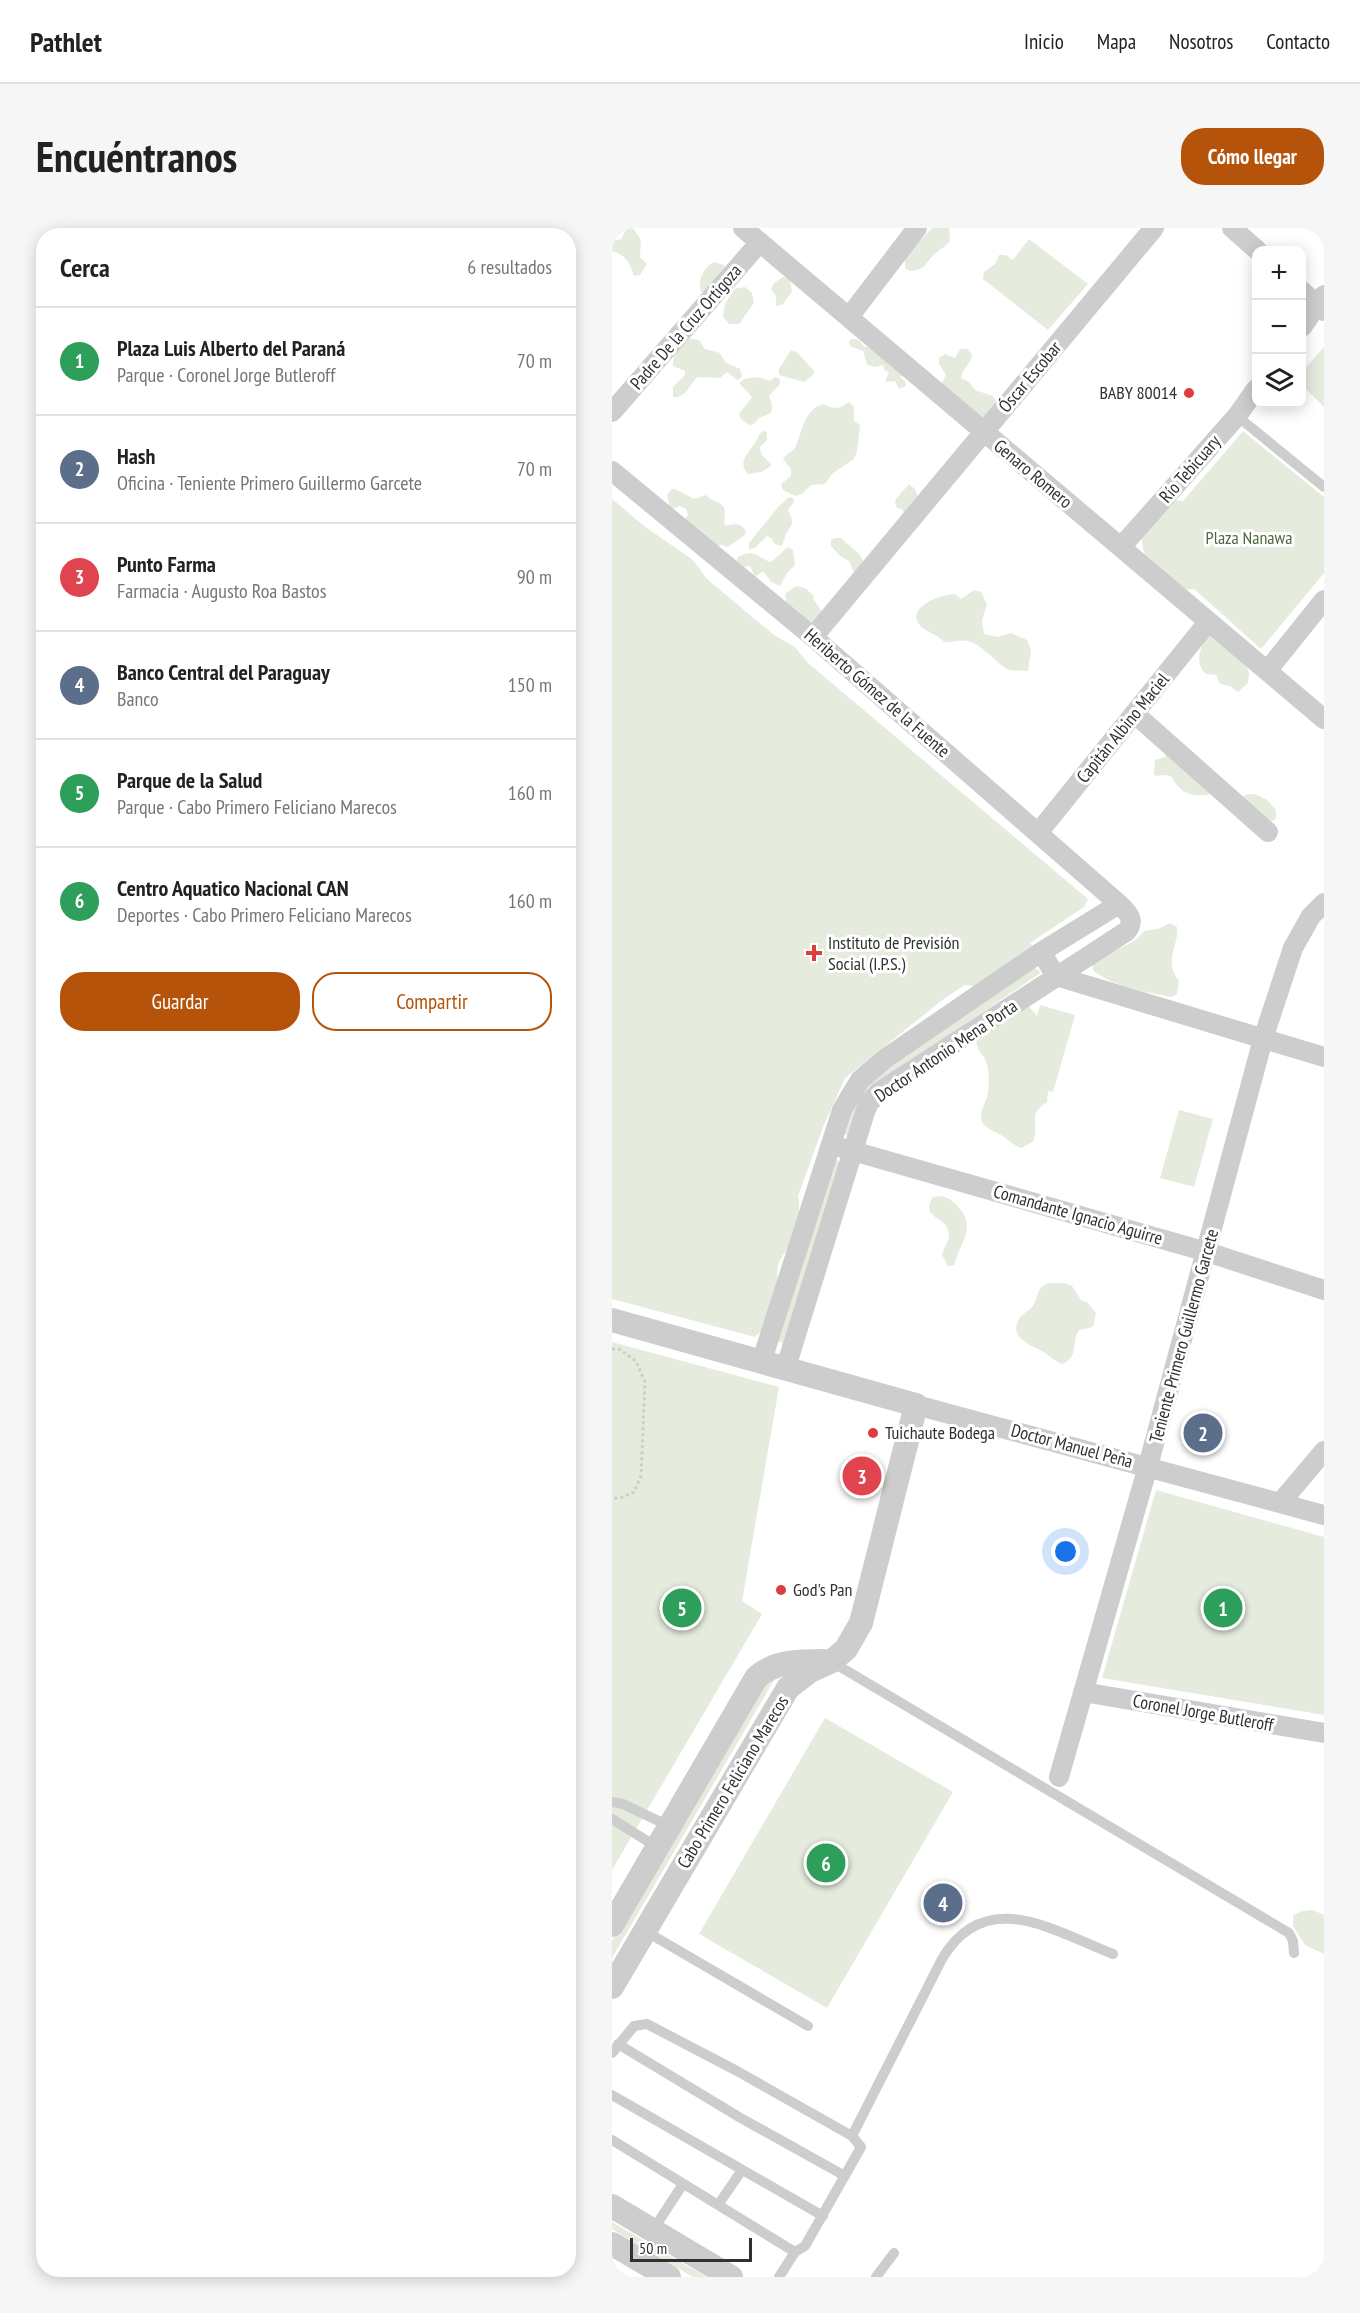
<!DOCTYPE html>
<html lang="es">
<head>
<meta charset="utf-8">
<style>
	:root { --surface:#fff; --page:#f6f6f6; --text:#222; --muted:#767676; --line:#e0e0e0; --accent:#b45309 }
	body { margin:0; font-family:"PT Sans Narrow",sans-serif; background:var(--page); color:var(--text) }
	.controls { position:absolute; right:18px; top:18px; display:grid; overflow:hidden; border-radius:12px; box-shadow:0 3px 15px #0003 }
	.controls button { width:54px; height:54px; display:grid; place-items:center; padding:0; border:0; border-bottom:2px solid var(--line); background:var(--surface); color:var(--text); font:30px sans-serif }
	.scale { position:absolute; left:18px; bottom:15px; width:122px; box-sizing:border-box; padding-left:6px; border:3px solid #303030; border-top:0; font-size:16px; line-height:21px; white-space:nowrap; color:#303030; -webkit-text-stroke:4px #fff; paint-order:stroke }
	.you { position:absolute; left:454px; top:1324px; width:21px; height:21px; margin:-15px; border:4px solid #fff; border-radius:50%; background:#1a73e8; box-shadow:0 0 0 9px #1a73e833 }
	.badge { display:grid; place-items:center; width:39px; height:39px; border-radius:50%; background:var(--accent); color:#fff; font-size:20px; font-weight:700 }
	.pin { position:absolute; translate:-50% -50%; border:3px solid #fff; box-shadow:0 2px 6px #0006 }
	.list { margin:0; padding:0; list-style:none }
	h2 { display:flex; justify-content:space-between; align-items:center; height:78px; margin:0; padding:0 24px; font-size:26px }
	h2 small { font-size:20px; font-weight:400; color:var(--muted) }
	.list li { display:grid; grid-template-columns:39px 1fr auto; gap:18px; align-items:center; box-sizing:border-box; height:108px; padding:0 24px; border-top:2px solid var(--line) }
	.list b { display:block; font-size:22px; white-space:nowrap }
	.list p { margin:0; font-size:20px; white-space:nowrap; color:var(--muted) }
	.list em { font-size:20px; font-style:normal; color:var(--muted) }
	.actions { display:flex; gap:12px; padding:18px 24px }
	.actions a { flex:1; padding:14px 0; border:2px solid var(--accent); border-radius:24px; text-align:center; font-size:21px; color:var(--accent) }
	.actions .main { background:var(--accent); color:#fff }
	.icon { flex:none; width:33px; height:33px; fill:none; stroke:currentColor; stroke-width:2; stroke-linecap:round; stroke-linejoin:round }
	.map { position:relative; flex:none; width:712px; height:2049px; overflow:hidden; border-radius:24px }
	header { display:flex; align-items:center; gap:36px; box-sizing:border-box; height:84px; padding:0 30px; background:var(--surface); border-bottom:2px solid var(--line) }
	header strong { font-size:28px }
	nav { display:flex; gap:33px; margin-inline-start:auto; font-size:21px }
	.intro { display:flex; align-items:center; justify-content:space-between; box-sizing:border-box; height:144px; padding:0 36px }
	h1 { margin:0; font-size:42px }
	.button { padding:15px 27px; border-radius:24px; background:var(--accent); color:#fff; font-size:21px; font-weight:700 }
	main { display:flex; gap:36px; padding:0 36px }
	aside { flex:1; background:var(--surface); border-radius:24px; box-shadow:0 3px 15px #0003 }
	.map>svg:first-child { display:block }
	.green { fill:#e5ecde }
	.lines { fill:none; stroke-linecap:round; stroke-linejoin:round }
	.path { stroke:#cdcdcd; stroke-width:3; stroke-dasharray:3 3; stroke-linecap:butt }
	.service { stroke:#cdcdcd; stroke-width:10 }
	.minor { stroke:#cdcdcd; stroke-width:20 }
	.tertiary { stroke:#cdcdcd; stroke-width:24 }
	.poi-dot { fill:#db3e3d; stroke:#fff; stroke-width:2 }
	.labels { text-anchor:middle; stroke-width:6; stroke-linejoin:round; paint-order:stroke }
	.street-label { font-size:18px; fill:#303030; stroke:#fff }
	.poi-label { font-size:18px; fill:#303030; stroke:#fff; text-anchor:start }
	.park-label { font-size:18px; fill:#4f693f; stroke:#fff }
</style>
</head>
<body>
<header>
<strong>Pathlet</strong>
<nav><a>Inicio</a><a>Mapa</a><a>Nosotros</a><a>Contacto</a></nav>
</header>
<div class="intro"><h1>Encuéntranos</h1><a class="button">Cómo llegar</a></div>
<main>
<aside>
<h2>Cerca<small>6 resultados</small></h2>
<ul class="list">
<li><span class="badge" style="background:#2e9e5b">1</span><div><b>Plaza Luis Alberto del Paraná</b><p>Parque · Coronel Jorge Butleroff</p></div><em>70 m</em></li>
<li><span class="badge" style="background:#5c6f8a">2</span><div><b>Hash</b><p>Oficina · Teniente Primero Guillermo Garcete</p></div><em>70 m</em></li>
<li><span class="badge" style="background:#e0444e">3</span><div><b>Punto Farma</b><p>Farmacia · Augusto Roa Bastos</p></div><em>90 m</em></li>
<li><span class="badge" style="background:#5c6f8a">4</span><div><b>Banco Central del Paraguay</b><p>Banco</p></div><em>150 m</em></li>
<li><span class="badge" style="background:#2e9e5b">5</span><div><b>Parque de la Salud</b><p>Parque · Cabo Primero Feliciano Marecos</p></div><em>160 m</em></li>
<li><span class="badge" style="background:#2e9e5b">6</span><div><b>Centro Aquatico Nacional CAN</b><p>Deportes · Cabo Primero Feliciano Marecos</p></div><em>160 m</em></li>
</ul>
<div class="actions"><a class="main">Guardar</a><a>Compartir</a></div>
</aside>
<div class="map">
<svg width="712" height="2049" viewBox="0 0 712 2049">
	<rect width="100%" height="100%" fill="#fff"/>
	<!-- green -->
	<path class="green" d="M15,0H21L29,12L28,29L35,36L28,47L22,48C18,35 14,27 0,23V13L9,11Z
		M320,0H337L338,13C333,19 328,21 323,26C312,35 315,42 298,43L293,40V27Z
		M417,11L476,56L436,102L371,51L372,44L383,36L387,27H394L401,32Z
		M102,34L112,37L114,43L98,64H89C85,54 92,38 102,34Z
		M171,49L178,50L180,64L170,77L164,78V68L159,61L162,55Z
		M133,59L140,65L142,75L127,96H117L111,89L113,76L122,61Z
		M73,110L87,112L93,121L108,125L113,134L128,141L130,148L128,151L125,152L115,144L108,150L86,149C77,156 75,170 61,169V159L73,147V143L61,138C61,127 66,118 73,110Z
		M240,111L247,112L252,119L257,118L292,146L288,149L293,153L294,158L287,161L283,153L273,154L277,144L272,142L271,137L263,139L255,137L251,123L238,118L237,113Z
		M712,119V179L690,157V144Z
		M348,121H355L360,126C360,136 350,140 349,150L357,154L363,162L381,168L384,174L374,188L369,192L329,157L334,147L327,136V130L333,126L343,130Z
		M179,122L185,124L202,143V146L192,154L167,147V141Z
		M146,149L158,153L163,149L168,151V156L157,168L160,176L159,185L147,190L142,196L137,197L129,191L127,186L140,169L127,155L132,151Z
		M237,174L242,179V193L248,197L245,224L242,231L221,245L213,256L199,257L190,266L183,268L171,262L169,256L179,248V241L171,231C175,225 181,224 184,218C190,203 193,180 212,176C222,182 228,181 237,174Z
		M151,203L155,204V212L148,219L149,226L159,236L158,239L149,244L136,246C125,234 136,226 143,215C146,210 146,207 151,203Z
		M631,203L712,269V345L649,421L582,361L570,362C548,343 528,337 530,305L563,272L571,273Z
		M297,256L303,261L306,269L292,289L291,282L284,279L283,272Z
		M60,261H63L82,271L94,267C99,273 107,273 111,278C115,283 111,292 113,298C121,296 130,294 134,304L133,307L116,319L110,317L104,318L72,292L76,287L74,281L67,278L61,281L58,280L55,266Z
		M177,269L181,270L182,274L176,282C184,299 179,294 173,309C172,312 171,315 170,318L163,316L160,311L155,308L143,320L137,321V315L167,278Z
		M0,271L32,298L81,332L95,351L162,407L183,419L196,435L476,671L472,679L418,715L424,723L372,759L353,757L333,770L233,850L211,899L186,968C189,981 186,1002 180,1014C176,1022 168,1028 166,1038C163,1054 171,1071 162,1088C158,1096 149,1103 143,1109L0,1071Z
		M223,310H229C239,320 251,325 253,339L242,345L237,333L228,328L219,318V312Z
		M176,319L181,322L183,337L175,345L168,358L159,354L153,345L150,344L143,349L138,338L130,339L124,337L126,329C143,319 145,330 159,334Z
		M184,358L193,360L201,367L202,372L211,385L200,399L174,374L173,366Z
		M362,362L369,364L375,376L370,393L372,406L386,409L399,405L415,412L419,422L416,443C410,442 403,443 398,442C388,440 373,418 356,413C348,411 340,415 333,414C329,412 326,408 321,406C283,389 318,367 343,366L349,371Z
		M600,405L632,429L637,445L636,455L626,464L618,458L608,456L604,447L594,446C582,435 588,419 596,406Z
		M555,523L603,565C584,570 569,568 560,549L554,547L544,548L542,546L543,532L553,529Z
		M643,566L655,572L664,582V591L658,594L631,570L633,567Z
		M558,695L565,699C567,719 551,732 567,753L565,766L560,769C537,765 498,758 481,742V734C496,723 522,718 532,703L546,701Z
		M423,740L428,743L427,746L261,859L237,907H232L238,880L257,853Z
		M416,777L425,788L428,777L463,787L441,864L436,863L435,874C414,887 428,896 421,914L409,920C399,916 394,909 385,905C364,895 367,889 375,869C377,863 377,848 376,841C375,827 363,825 364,808Z
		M567,882L601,891L582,959L548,950Z
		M225,932L228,934L173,1114L170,1115L165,1113L221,933Z
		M327,968C337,969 341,973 347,980C365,999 347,1017 342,1037L336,1038L330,1027C331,1020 336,1015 337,1008C338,987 306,992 321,969Z
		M438,1055H453L460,1058L469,1072L476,1075L484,1085L481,1099L467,1102C459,1115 467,1131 449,1136C443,1133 439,1129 433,1125C423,1118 397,1112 406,1093C409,1085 418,1084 422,1076C427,1066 425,1058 438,1055Z
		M0,1114L167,1159L130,1373L150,1386L0,1642Z
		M544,1262L712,1309V1487L490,1450Z
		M155,1448L162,1452L0,1730V1713Z
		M213,1490L341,1564L215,1780L87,1706Z
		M701,1682L712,1687V1726L693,1717L681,1698V1687L691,1683Z
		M0,1994L94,2049H81L0,2001Z"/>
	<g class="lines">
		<!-- path -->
		<path class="path" d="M0,1121H7L24,1133L33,1154L29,1248L22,1264L11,1269L0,1271"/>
		<!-- service -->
		<path class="service" d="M625,188L712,259
			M220,1434L677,1705L681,1713L682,1725
			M0,1574L11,1576L57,1598
			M0,1591L45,1619
			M33,1703L196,1798
			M6,1816L127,1889L233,1948
			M0,1825L22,1798L35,1796L125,1843L240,1908L249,1919L193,2018L183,2024L0,1912
			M0,1867L211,1988
			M240,1908L330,1731C373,1657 442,1703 501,1726
			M106,1977L130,1942
			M41,2002L71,1956
			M167,2049L183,2024
			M264,2049L282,2025"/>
		<!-- minor -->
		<path class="minor" d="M131,0L712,491
			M620,0L645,22
			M690,63L712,83
			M237,89L305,0
			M690,99L712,67
			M0,184L148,14
			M0,243L201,409L507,676C515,684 524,691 515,703L267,864L257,875L253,884L174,1139
			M509,319L625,188L644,161
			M201,409L542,0
			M655,443L712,372
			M523,486L656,604
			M426,605L596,394
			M429,724L444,748L712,829
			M230,920L595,1024L712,1062
			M150,1132L230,882L248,852L274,830L429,724L507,676
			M304,1177L712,1287
			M669,1274L712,1223
			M471,1464L712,1505
			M447,1549L536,1238L651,811L681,720L699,688L712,675"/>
		<!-- tertiary -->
		<path class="tertiary" d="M0,1092L304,1177L249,1395L234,1421L220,1433L198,1443L176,1460L0,1759
			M0,1697L144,1450C161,1433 189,1433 212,1433
			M0,1978L119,2049
			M0,2016L57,2049"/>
	</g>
	<!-- markers -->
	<g class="poi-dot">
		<circle cx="577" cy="165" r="6"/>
		<path d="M199 716h6v6h6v6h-6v6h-6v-6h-6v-6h6z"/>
		<circle cx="261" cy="1205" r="6"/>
		<circle cx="169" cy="1362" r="6"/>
	</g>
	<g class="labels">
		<!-- street labels -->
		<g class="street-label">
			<text transform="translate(74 99) rotate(-49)" y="6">Padre De la Cruz Ortigoza</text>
			<text transform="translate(418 149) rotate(-50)" y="6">Óscar Escobar</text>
			<text transform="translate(578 241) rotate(-49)" y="6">Río Tebicuary</text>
			<text transform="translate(421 246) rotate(40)" y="6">Genaro Romero</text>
			<text transform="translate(265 465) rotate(41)" y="6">Heriberto Gómez de la Fuente</text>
			<text transform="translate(511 500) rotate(-51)" y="6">Capitán Albino Maciel</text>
			<text transform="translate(334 823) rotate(-34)" y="6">Doctor Antonio Mena Porta</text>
			<text transform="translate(466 987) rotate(16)" y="6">Comandante Ignacio Aguirre</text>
			<text transform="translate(572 1108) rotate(-75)" y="6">Teniente Primero Guillermo Garcete</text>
			<text transform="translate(460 1218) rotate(15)" y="6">Doctor Manuel Peña</text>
			<text transform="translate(591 1485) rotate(10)" y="6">Coronel Jorge Butleroff</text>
			<text transform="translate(121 1554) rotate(-59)" y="6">Cabo Primero Feliciano Marecos</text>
		</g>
		<!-- poi labels -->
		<g class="poi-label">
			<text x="565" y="171" text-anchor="end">BABY 80014</text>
			<text x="216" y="721">Instituto de Previsión<tspan x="216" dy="21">Social (I.P.S.)</tspan></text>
			<text x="273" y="1211">Tuichaute Bodega</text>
			<text x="181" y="1368">God's Pan</text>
		</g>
		<!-- park labels -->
		<g class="park-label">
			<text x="637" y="316">Plaza Nanawa</text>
		</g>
	</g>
</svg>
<div class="controls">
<button>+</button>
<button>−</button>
<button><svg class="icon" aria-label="layers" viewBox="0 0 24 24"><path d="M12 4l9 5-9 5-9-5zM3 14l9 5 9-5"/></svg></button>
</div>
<div class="scale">50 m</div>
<div class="you"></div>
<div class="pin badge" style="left:611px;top:1380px;background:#2e9e5b">1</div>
<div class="pin badge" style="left:591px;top:1205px;background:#5c6f8a">2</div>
<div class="pin badge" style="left:250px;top:1248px;background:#e0444e">3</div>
<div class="pin badge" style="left:331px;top:1675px;background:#5c6f8a">4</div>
<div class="pin badge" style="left:70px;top:1380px;background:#2e9e5b">5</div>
<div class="pin badge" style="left:214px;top:1635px;background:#2e9e5b">6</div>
</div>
</main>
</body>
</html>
